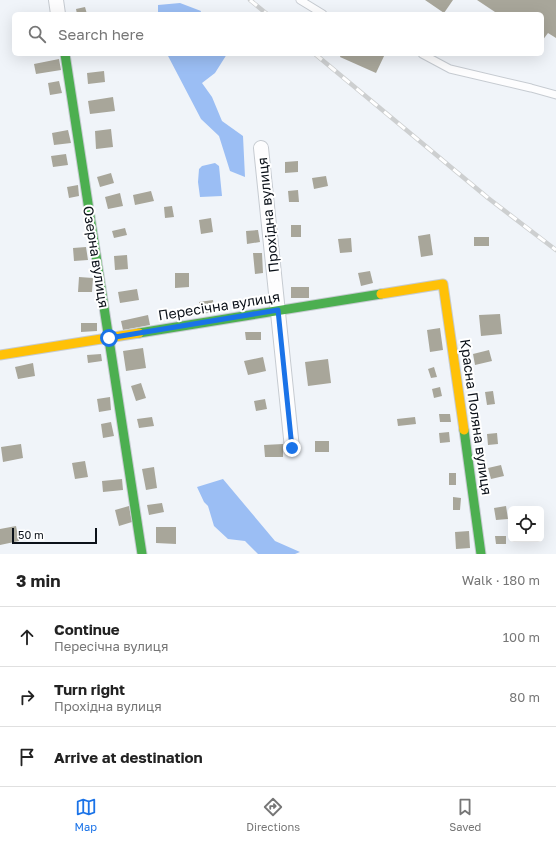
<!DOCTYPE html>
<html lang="en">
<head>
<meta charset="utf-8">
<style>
	:root { --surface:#fff; --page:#f2f2f2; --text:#222; --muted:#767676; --line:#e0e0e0; --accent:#1a73e8 }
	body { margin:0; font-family:"Golos Text",sans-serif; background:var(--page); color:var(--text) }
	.controls { position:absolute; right:12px; bottom:12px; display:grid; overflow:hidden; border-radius:6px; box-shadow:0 4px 16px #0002 }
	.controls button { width:36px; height:36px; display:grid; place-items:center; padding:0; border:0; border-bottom:1px solid var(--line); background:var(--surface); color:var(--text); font:20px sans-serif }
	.scale { position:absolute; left:12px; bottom:10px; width:85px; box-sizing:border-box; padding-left:4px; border:2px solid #0b1119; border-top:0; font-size:11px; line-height:14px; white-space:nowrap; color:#0b1119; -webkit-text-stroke:3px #fff; paint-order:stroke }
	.stop { position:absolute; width:12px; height:12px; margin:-9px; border:3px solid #1a73e8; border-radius:50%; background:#fff }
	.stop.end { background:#1a73e8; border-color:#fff; box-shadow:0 1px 4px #0008 }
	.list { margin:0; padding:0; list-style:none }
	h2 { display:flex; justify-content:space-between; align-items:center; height:52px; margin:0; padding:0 16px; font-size:17px }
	h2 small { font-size:13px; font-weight:400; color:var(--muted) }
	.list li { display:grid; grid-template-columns:26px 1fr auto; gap:12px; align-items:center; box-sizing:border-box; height:60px; padding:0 16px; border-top:1px solid var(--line) }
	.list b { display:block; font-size:15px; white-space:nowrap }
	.list p { margin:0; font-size:13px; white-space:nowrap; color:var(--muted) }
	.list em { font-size:13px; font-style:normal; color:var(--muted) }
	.icon { flex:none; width:22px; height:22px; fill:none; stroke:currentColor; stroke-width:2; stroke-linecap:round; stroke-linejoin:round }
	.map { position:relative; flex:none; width:556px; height:554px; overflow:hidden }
	.search { position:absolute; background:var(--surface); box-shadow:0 4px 16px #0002; left:12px; right:12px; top:12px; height:44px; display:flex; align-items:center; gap:10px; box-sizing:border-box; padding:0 14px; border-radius:6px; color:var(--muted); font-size:15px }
	.sheet { height:232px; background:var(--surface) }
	nav { display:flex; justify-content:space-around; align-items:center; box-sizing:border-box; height:56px; border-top:1px solid var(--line); background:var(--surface); font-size:11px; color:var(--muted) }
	nav a { display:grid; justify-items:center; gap:2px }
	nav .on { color:var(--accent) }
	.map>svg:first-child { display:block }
	.water { fill:#9bbef4 }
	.building { fill:#a8a69a }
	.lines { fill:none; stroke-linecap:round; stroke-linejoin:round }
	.lane-casing { stroke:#c6cbd1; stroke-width:9 }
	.street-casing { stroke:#c6cbd1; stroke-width:16 }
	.fast-casing { stroke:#c6cbd1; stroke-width:11 }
	.slow-casing { stroke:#c6cbd1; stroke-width:11 }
	.lane { stroke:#fdfdfe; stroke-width:7 }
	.street { stroke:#fdfdfe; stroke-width:14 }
	.fast { stroke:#4caf50; stroke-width:9 }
	.slow { stroke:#ffc107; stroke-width:9 }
	.rail-casing { stroke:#cdcfd0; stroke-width:4.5 }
	.rail { stroke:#fff; stroke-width:3; stroke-dasharray:9; stroke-linecap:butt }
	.route { stroke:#1a73e8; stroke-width:5 }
	.labels { text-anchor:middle; stroke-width:4; stroke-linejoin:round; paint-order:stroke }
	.street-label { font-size:14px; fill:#0b1119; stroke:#fff }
</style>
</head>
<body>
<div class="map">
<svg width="556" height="554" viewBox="0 0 556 554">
	<rect width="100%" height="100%" fill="#f0f4f9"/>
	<!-- water -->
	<path class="water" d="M180,3L201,11L200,14H158V5Z
		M167,54H227L215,73L202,83L212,97L222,121L243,136L245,177L230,171L219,136L201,119Z
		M215,163L219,166L222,196L200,197L198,182L199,169L202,166Z
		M223,479L275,541L300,552L295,554H258L245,541L228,539L214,526L208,506L204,502L197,487Z"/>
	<!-- building -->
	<path class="building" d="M425,0H453L444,13Z
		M477,0H556V38L548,33L542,41V14H498Z
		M85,7L87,14H77L76,9Z
		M341,54H385L376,73L340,57Z
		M59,59L61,70L36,74L34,64Z
		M104,71L105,82L88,84L87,73Z
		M59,81L62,93L50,95L48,83Z
		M113,97L115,111L90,114L88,101Z
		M111,129L113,147L96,149L95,131Z
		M68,130L71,143L54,145L52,133Z
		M66,154L68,165L53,167L51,156Z
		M298,161V172L285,173V162Z
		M111,173L114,183L100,187L97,177Z
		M326,176L328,186L314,189L312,178Z
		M78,185L79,196L69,198L67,187Z
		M298,190L299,202H289L288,191Z
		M151,191L154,201L135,205L133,195Z
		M120,193L123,206L108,209L105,197Z
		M172,206L174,217L165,218L164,207Z
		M211,218L213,232L201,234L199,220Z
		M291,225H301V237H291Z
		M125,228L127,235L114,238L112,231Z
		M258,230L260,242L247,244L246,231Z
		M430,234L433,255L421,257L418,236Z
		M474,237H489V246H474Z
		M351,238L352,252L340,253L338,239Z
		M86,247L88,260L74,261L73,248Z
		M253,253H262L263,273L255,274Z
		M127,255L128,269L115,270L114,256Z
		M370,271L373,283L361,286L358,273Z
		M175,273H189V287L175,288Z
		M79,277L93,278L92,292H78Z
		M291,287H309V298H291Z
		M137,289L139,300L120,303L118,292Z
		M213,300L214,312L201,314L199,302Z
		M500,314L502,334L481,336L479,315Z
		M148,315L150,325L123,330L121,321Z
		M81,323H97V331L81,332Z
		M440,328L443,350L430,352L427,330Z
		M245,332H261V340H246Z
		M143,348L146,368L126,371L123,351Z
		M489,350L492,361L475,365L473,354Z
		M101,354L102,361L88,363L87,355Z
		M263,357L266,371L248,375L244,361Z
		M328,359L331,383L308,386L305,362Z
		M33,363L35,376L18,379L15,367Z
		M434,367L437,377L431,378L428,369Z
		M141,383L146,398L136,401L131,386Z
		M440,387L442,396L434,398L432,389Z
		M493,391L495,404L487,405L485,392Z
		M110,397L111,410L99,412L97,399Z
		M265,399L267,409L256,411L254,401Z
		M439,414H450L451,422H440Z
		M152,417L154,426L139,428L137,419Z
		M415,417L416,424L398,426L397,419Z
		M111,422L114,436L103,438L101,424Z
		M449,432L450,442L440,443L439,433Z
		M497,433L498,444L488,445L487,434Z
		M315,441H329V452H315Z
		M21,444L23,458L3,462L1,447Z
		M283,444V457H265L264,445Z
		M85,461L88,477L75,479L72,463Z
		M501,465L504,476L491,479L488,468Z
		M154,467L157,488L146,490L142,469Z
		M449,473H456V485H449Z
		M122,479L123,490L103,492L102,481Z
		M453,497L461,498L460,510H453Z
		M162,503L164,512L149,515L147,505Z
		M129,506L132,522L119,526L115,510Z
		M506,506L508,519L496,520L494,508Z
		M16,526L19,541L0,545V529Z
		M156,527H176V544L156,543Z
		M469,531L470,548L456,549L455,532Z
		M495,536H506V544H496Z"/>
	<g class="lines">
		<!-- lane casing -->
		<g class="lane-casing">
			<path id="lane" d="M300,0L323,14
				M422,54L450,69L531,88L556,95"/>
		</g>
		<!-- street casing -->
		<g class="street-casing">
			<path id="street" d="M56,0L58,14
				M261,148L292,448"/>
		</g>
		<!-- fast casing -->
		<g class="fast-casing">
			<path id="fast" d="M65,54L142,554
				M139,333L381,294
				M464,430L481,554"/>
		</g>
		<!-- slow casing -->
		<g class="slow-casing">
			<path id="slow" d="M381,294L443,284L464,430
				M0,355L139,333"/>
		</g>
		<!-- lane -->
		<use href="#lane" class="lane"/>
		<!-- street -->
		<use href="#street" class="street"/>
		<!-- fast -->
		<use href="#fast" class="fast"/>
		<!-- slow -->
		<use href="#slow" class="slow"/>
		<!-- rail casing -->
		<g class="rail-casing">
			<path id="rail" d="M250,0L267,14
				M315,54L488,198L556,250"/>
		</g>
		<!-- rail -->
		<use href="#rail" class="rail"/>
	</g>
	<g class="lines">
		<!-- route -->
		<path class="route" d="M109,338L278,310L292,448"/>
	</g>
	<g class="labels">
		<!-- street labels -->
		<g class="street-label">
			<text transform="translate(268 215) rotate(-96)" y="5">Прохідна вулиця</text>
			<text transform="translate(96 257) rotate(81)" y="5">Озерна вулиця</text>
			<text transform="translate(219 306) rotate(-9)" y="5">Пересічна вулиця</text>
			<text transform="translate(476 417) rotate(82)" y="5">Красна Поляна вулиця</text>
		</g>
	</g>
</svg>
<div class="controls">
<button><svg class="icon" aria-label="locate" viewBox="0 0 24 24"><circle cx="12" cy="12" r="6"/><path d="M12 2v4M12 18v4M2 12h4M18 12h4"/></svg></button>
</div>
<div class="scale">50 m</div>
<div class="stop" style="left:109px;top:338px"></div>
<div class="stop end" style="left:292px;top:448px"></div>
<div class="search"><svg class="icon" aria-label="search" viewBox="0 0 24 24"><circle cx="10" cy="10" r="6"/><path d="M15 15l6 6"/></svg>Search here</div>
</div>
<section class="sheet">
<h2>3 min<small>Walk · 180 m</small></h2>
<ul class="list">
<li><svg class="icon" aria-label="ahead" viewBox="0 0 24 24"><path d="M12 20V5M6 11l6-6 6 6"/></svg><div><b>Continue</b><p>Пересічна вулиця</p></div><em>100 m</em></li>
<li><svg class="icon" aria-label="right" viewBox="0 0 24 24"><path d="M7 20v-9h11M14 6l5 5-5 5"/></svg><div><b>Turn right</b><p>Прохідна вулиця</p></div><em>80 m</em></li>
<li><svg class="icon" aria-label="arrive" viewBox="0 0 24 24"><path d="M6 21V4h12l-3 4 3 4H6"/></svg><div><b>Arrive at destination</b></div></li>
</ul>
</section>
<nav>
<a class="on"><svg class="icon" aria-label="map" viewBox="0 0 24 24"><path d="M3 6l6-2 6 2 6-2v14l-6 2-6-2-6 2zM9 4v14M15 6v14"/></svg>Map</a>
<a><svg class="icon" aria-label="directions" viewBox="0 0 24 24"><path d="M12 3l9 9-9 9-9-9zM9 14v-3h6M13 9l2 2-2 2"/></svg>Directions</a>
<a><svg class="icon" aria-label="saved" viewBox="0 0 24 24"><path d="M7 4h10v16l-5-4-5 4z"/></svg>Saved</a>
</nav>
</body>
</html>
